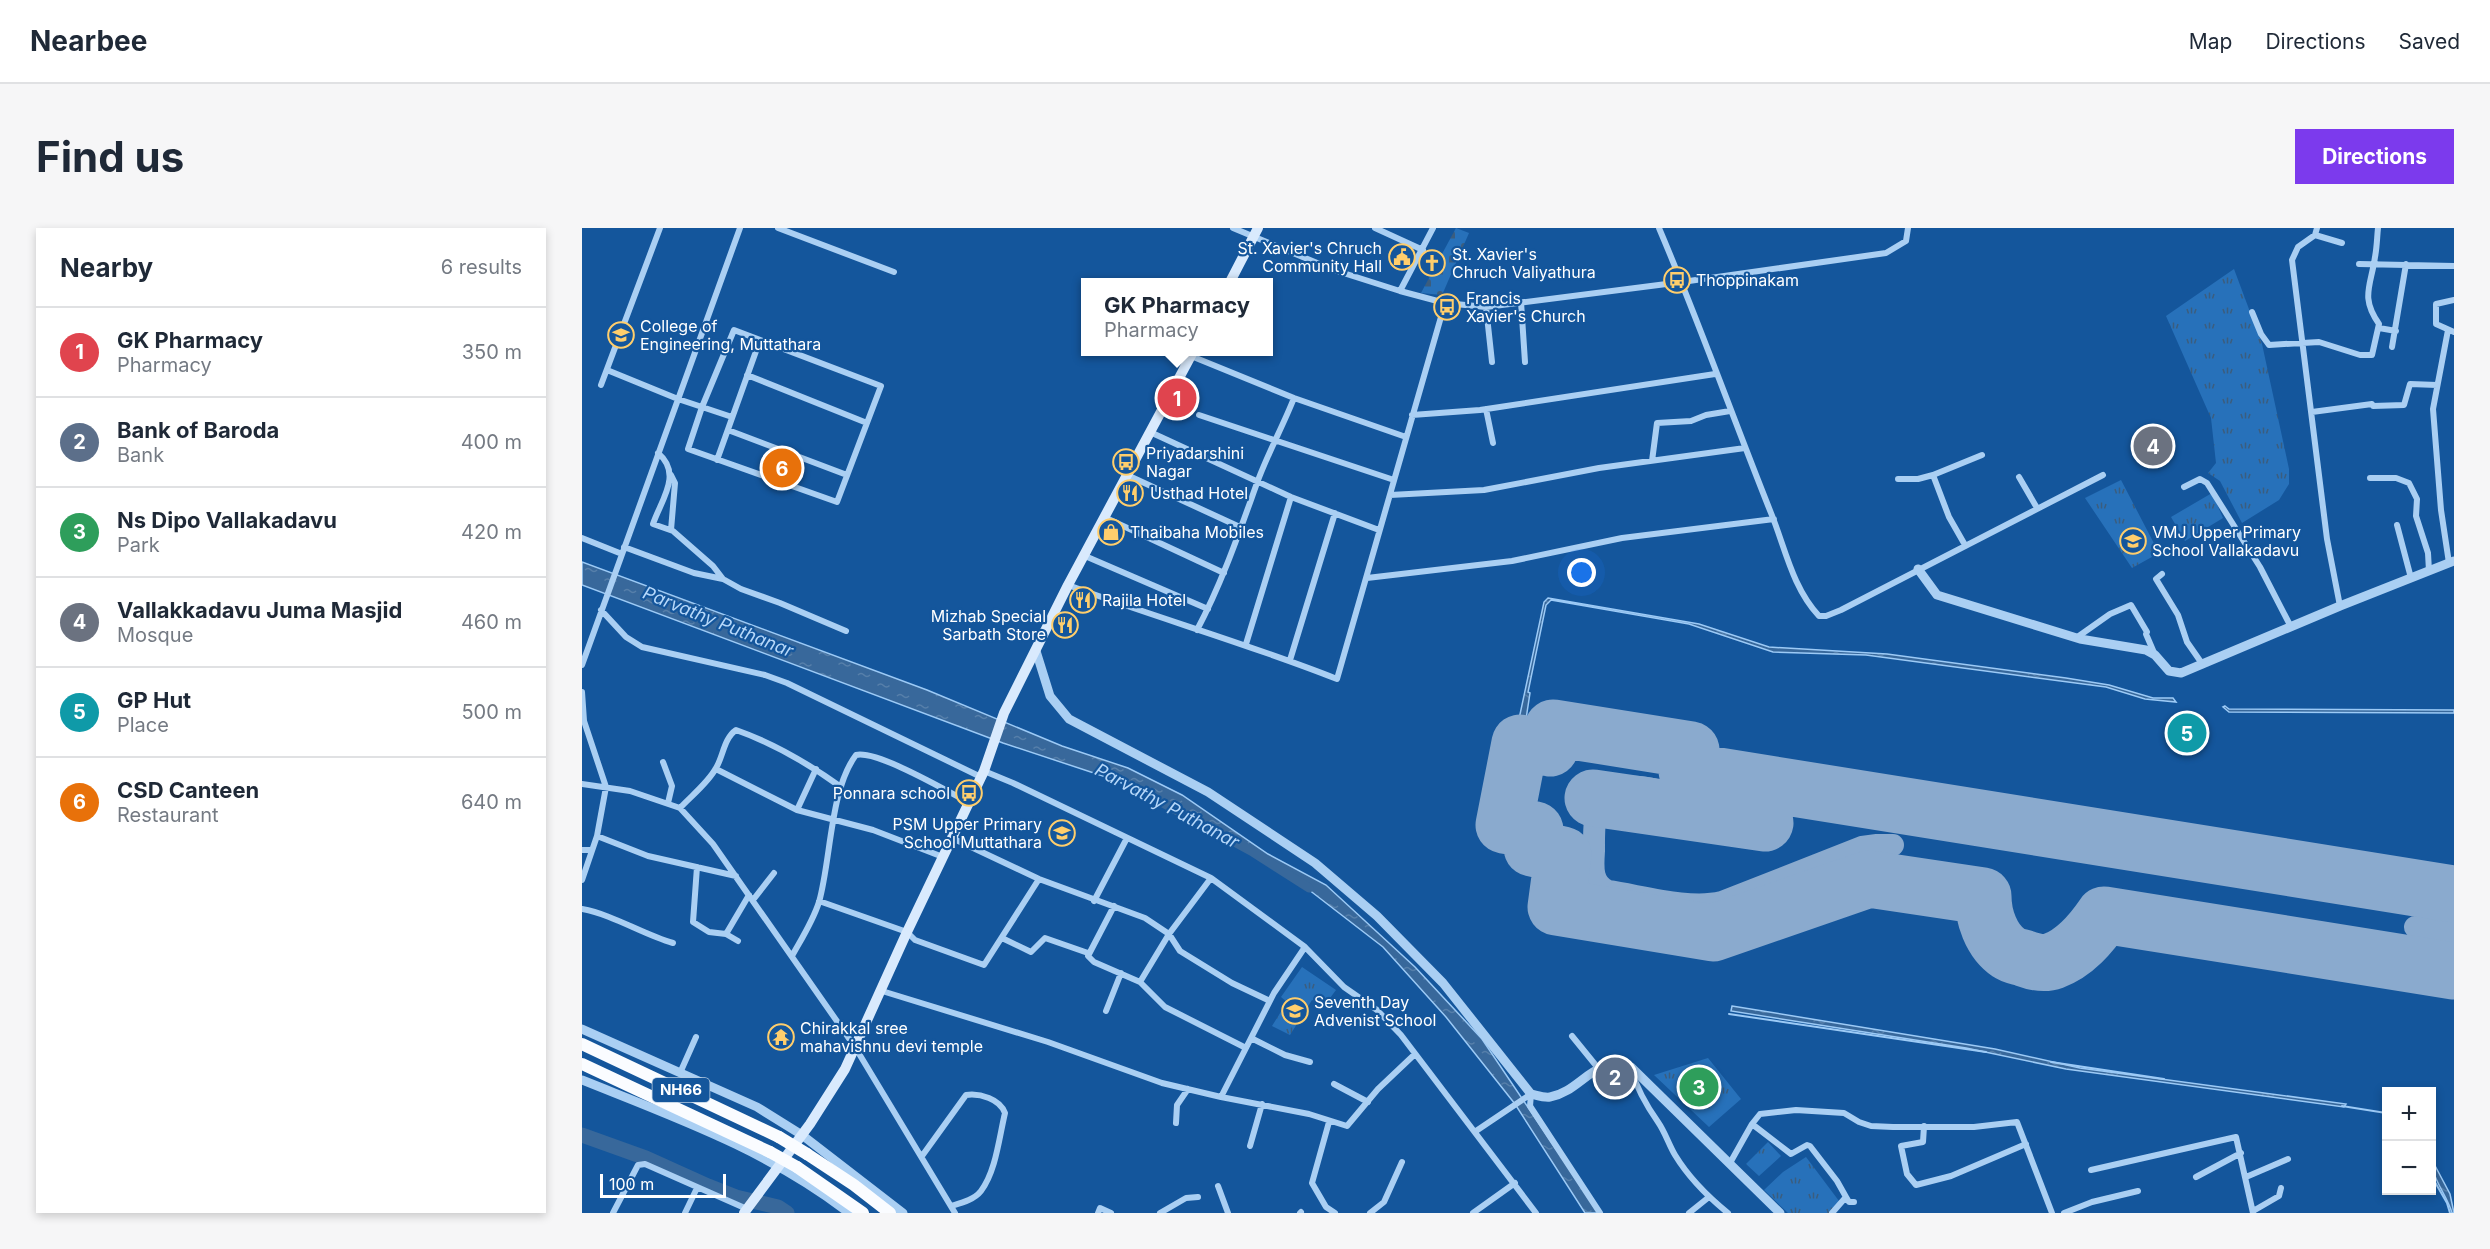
<!DOCTYPE html>
<html lang="en">
<head>
<meta charset="utf-8">
<style>
	:root { --surface:#fff; --page:#f6f6f7; --text:#1f2937; --muted:#747a83; --line:#e0e1e3; --accent:#7c3aed }
	body { margin:0; font-family:Inter,sans-serif; background:var(--page); color:var(--text) }
	.controls { position:absolute; right:18px; bottom:18px; display:grid; overflow:hidden; border-radius:0px; box-shadow:0 3px 9px #0003 }
	.controls button { width:54px; height:54px; display:grid; place-items:center; padding:0; border:0; border-bottom:2px solid var(--line); background:var(--surface); color:var(--text); font:30px sans-serif }
	.scale { position:absolute; left:18px; bottom:15px; width:126px; box-sizing:border-box; padding-left:6px; border:3px solid #fff; border-top:0; font-size:16px; line-height:21px; white-space:nowrap; color:#fff; -webkit-text-stroke:4px #14569c; paint-order:stroke }
	.you { position:absolute; left:1000px; top:345px; width:21px; height:21px; margin:-15px; border:4px solid #fff; border-radius:50%; background:#1a73e8; box-shadow:0 0 0 9px #1a73e833 }
	.badge { display:grid; place-items:center; width:39px; height:39px; border-radius:50%; background:var(--accent); color:#fff; font-size:20px; font-weight:700 }
	.pin { position:absolute; translate:-50% -50%; border:3px solid #fff; box-shadow:0 2px 6px #0006 }
	.popup { position:absolute; left:499px; top:50px; width:192px; height:78px; box-sizing:border-box; display:grid; place-content:center; border-radius:0px; background:var(--surface); filter:drop-shadow(0 2px 4px #0005); font-size:20px; white-space:nowrap; color:var(--muted) }
	.popup b { font-size:22px; color:var(--text) }
	.popup::after { content:''; position:absolute; left:50%; top:100%; margin-left:-12px; border:12px solid transparent; border-top-color:var(--surface) }
	.list { margin:0; padding:0; list-style:none }
	h2 { display:flex; justify-content:space-between; align-items:center; height:78px; margin:0; padding:0 24px; font-size:26px }
	h2 small { font-size:20px; font-weight:400; color:var(--muted) }
	.list li { display:grid; grid-template-columns:39px 1fr auto; gap:18px; align-items:center; box-sizing:border-box; height:90px; padding:0 24px; border-top:2px solid var(--line) }
	.list b { display:block; font-size:22px; white-space:nowrap }
	.list p { margin:0; font-size:20px; white-space:nowrap; color:var(--muted) }
	.list em { font-size:20px; font-style:normal; color:var(--muted) }
	.map { position:relative; flex:none; width:1872px; height:985px; overflow:hidden; border-radius:0px }
	header { display:flex; align-items:center; gap:36px; box-sizing:border-box; height:84px; padding:0 30px; background:var(--surface); border-bottom:2px solid var(--line) }
	header strong { font-size:28px }
	nav { display:flex; gap:33px; margin-inline-start:auto; font-size:21px }
	.intro { display:flex; align-items:center; justify-content:space-between; box-sizing:border-box; height:144px; padding:0 36px }
	h1 { margin:0; font-size:42px }
	.button { padding:15px 27px; border-radius:0px; background:var(--accent); color:#fff; font-size:21px; font-weight:700 }
	main { display:flex; gap:36px; padding:0 36px }
	aside { flex:1; background:var(--surface); border-radius:0px; box-shadow:0 3px 9px #0003 }
	.map>svg:first-child { display:block }
	.grass { fill:url(#grass-tufts) }
	.cemetery { fill:url(#cemetery-stones) }
	.water { fill:url(#water-ripples); stroke:#9ccaf6; stroke-width:1.5 }
	.lines { fill:none; stroke-linecap:round; stroke-linejoin:round }
	.stream { stroke:#9ccaf6; stroke-width:2 }
	.canal { stroke:#38689b; stroke-width:9 }
	.river { stroke:#38689b; stroke-width:15 }
	.taxiway { stroke:#8aaace; stroke-width:22 }
	.runway { stroke:#8aaace; stroke-width:57 }
	.minor { stroke:#aacff3; stroke-width:6 }
	.tertiary { stroke:#aacff3; stroke-width:9 }
	.secondary { stroke:#d9eafd; stroke-width:10 }
	.trunk { stroke:#fafcff; stroke-width:12 }
	.trunk-bridge { stroke:#fafcff; stroke-width:12 }
	.labels { text-anchor:middle; stroke-width:4.5; stroke-linejoin:round; paint-order:stroke }
	.shield { fill:#14569c; stroke:#b8cce1; stroke-width:1.5 }
	.shield-label { font-size:15px; font-weight:bold; fill:#fff }
	.poi-label { font-size:16px; fill:#fff; stroke:#14569c; text-anchor:start }
	.water-label { font-size:18px; font-style:italic; fill:#b6d8fa; stroke:#14569c }
</style>
</head>
<body>
<header>
<strong>Nearbee</strong>
<nav><a>Map</a><a>Directions</a><a>Saved</a></nav>
</header>
<div class="intro"><h1>Find us</h1><a class="button">Directions</a></div>
<main>
<aside>
<h2>Nearby<small>6 results</small></h2>
<ul class="list">
<li><span class="badge" style="background:#e0444e">1</span><div><b>GK Pharmacy</b><p>Pharmacy</p></div><em>350 m</em></li>
<li><span class="badge" style="background:#5c6f8a">2</span><div><b>Bank of Baroda</b><p>Bank</p></div><em>400 m</em></li>
<li><span class="badge" style="background:#2e9e5b">3</span><div><b>Ns Dipo Vallakadavu</b><p>Park</p></div><em>420 m</em></li>
<li><span class="badge" style="background:#6b7280">4</span><div><b>Vallakkadavu Juma Masjid</b><p>Mosque</p></div><em>460 m</em></li>
<li><span class="badge" style="background:#0f9aa8">5</span><div><b>GP Hut</b><p>Place</p></div><em>500 m</em></li>
<li><span class="badge" style="background:#e8710a">6</span><div><b>CSD Canteen</b><p>Restaurant</p></div><em>640 m</em></li>
</ul>
</aside>
<div class="map">
<svg width="1872" height="985" viewBox="0 0 1872 985">
	<defs>
		<pattern id="grass-tufts" width="24" height="20" patternUnits="userSpaceOnUse" patternTransform="scale(1.5)"><rect width="24" height="20" fill="#2771ba"/><path d="M3 7l-1-3M5 7V3M7 7l1-3M15 17l-1-3M17 17v-4M19 17l1-3" fill="none" stroke="#3b5d7e"/></pattern>
		<pattern id="cemetery-stones" width="16" height="16" patternUnits="userSpaceOnUse" patternTransform="scale(1.5)"><rect width="16" height="16" fill="#2771ba"/><path d="M2 7V4a2 2 0 0 1 4 0v3zM10 15v-3a2 2 0 0 1 4 0v3z" fill="#3b5d7e"/></pattern>
		<pattern id="water-ripples" width="26" height="14" patternUnits="userSpaceOnUse" patternTransform="scale(1.5)"><rect width="26" height="14" fill="#38689b"/><path d="M2 4q2-2 4 0t4 0M15 11q2-2 4 0t4 0" fill="none" stroke="#567faa"/></pattern>
	</defs>
	<rect width="100%" height="100%" fill="#14569c"/>
	<!-- grass -->
	<path class="grass" d="M1652,41L1680,116L1707,241V256L1697,272L1660,295L1638,253L1626,245L1634,235L1629,190L1584,88Z
		M1539,252L1577,325L1550,340L1503,270Z
		M1630,265L1641,290L1603,313L1589,289Z
		M720,739L754,762L742,778L730,772L708,807L690,798L705,774L699,769Z
		M1126,830L1159,871L1127,899L1072,847Z
		M1186,914L1199,928L1177,948L1164,936Z
		M1224,929L1260,977L1252,985H1206L1182,962L1201,944Z"/>
	<!-- cemetery -->
	<path class="cemetery" d="M874,0L887,5L860,67L839,65Z"/>
	<!-- water -->
	<path class="water" d="M0,334L345,462L480,518L546,540L600,567L686,626L744,657L833,739L900,811L1017,985H1003L933,876L864,789L801,719L700,641L614,590L533,552L421,515L0,357Z
		M966,370L1117,396L1187,419L1305,426L1484,450L1527,457L1571,470H1591L1594,474L1563,471L1524,459L1284,427L1191,424L1107,396L969,372L964,377L946,464L948,465L944,491H937L962,374Z
		M1643,478L1647,481L1872,482V485L1647,484L1641,479Z
		M1150,778L1413,821L1498,840L1764,876L1762,879L1484,841L1384,820L1149,783Z
		M1850,932L1868,966L1872,985H1870C1865,967 1849,950 1850,932Z"/>
	<g class="lines">
		<!-- stream -->
		<path class="stream" d="M1147,786L1404,824
			M1469,834L1582,851
			M1760,878L1804,885
			M1850,949L1865,975L1868,985"/>
		<!-- canal -->
		<path class="canal" d="M568,568L669,623L727,660"/>
		<!-- river -->
		<path class="river" d="M0,907L64,930L126,958L154,969L196,979L205,985"/>
		<!-- taxiway -->
		<path class="taxiway" d="M1151,592C1112,582 1079,552 1037,560C1031,561 1024,563 1021,568C1011,582 1012,607 1012,623C1011,638 1009,656 1026,663C1060,668 1107,682 1140,674L1280,619L1295,617H1311
			M1833,699L1872,705"/>
		<!-- runway -->
		<path class="runway" d="M1011,570L1183,595
			M1872,666L1105,543L1109,522L971,500L968,520L938,515L922,597L953,602L950,620L981,627L974,679L1131,705L1287,651L1401,668C1401,688 1409,713 1427,725C1431,728 1439,729 1444,731C1452,734 1463,736 1471,733C1493,725 1509,706 1522,687L1872,743"/>
		<!-- minor -->
		<path class="minor" d="M196,0L312,44
			M651,0L752,42L818,63L863,75L904,79L1100,54L1304,25L1324,13L1326,0
			M793,0L841,22
			M1077,0C1117,94 1151,190 1189,285C1203,319 1210,359 1237,388H1244L1259,382L1521,247
			M1735,0L1733,7L1716,19L1710,32L1745,311L1758,378
			M1733,7L1760,15
			M1777,36L1872,38
			M818,63L851,0
			M1872,72L1854,76V96L1872,104
			M939,74L943,134
			M904,79L910,134
			M1670,84L1679,106L1687,117L1737,114L1778,127H1790L1797,96C1778,69 1789,58 1793,29C1795,19 1795,9 1796,0
			M1797,100L1814,103
			M152,102L299,158L255,274L106,221L120,179Z
			M1866,102L1851,181L1859,282L1867,335
			M1810,119L1824,36
			M609,128L712,170L824,209
			M25,142L96,171L150,189
			M165,147L285,195
			M19,157L78,0
			M904,181L911,215
			M1730,184L1790,176L1791,178L1822,177L1828,156L1855,157
			M617,187L812,252
			M830,187L898,182L1133,146
			M146,202L265,247
			M568,204L709,269L797,302
			M76,225C101,246 79,272 71,296L91,303L131,338L141,351L159,361L198,375L264,403
			M135,232L178,112
			M1070,233L1075,195L1109,193L1124,187L1148,183
			M89,247L93,255L89,302
			M545,247L660,300
			M1351,247L1400,227
			M1437,249L1455,280
			M1788,250H1814L1827,255L1835,271L1834,288L1846,325L1847,343
			M1316,251H1336L1351,247L1367,289L1383,317
			M1602,259L1618,251L1625,255L1678,339L1709,399
			M808,267L902,262L1017,240L1163,220
			M524,290L642,345
			M1815,297L1829,350
			M0,310L40,326
			M42,319L112,345L141,351
			M503,328L626,381
			M1580,346L1574,351L1596,387L1605,414L1621,437
			M785,350L930,333L1040,310L1192,291
			M486,357C575,390 667,416 755,451L863,75
			M19,382L44,409L60,419L183,447L205,455L399,549
			M615,402C640,355 657,305 675,255C685,227 701,198 712,170
			M1494,410L1528,386L1549,377L1565,404L1564,406L1573,427
			M664,416L709,269
			M708,432L753,285
			M0,437L158,0
			M0,464L2,493L24,559L15,608L0,652
			M81,534L90,558L86,575
			M134,541L215,582L291,602L361,629
			M402,543L431,555L629,650L723,719L762,759L795,782L819,807L954,985
			M0,556L48,563L98,580L131,616L273,819L373,985
			M98,580C109,568 126,555 134,540C141,529 142,510 154,502C191,515 227,536 259,559
			M215,582L234,541
			M15,608L66,628L154,648
			M370,610L457,651L563,690L587,706L598,723L650,755L688,773
			M0,622H9
			M115,639L111,694L127,704L144,706L156,713
			M629,650L587,706L558,754L583,779L664,820
			M171,672L192,645
			M237,673L325,704L333,712L402,737L457,651
			M512,673L545,610
			M532,678L506,728L512,734L558,754
			M0,681C32,687 60,706 91,715
			M144,706L167,667
			M420,710L449,724L463,710L506,725
			M210,728C220,710 231,693 237,674C249,632 248,561 274,527C295,522 365,563 386,574
			M300,763L466,814L580,855L639,869L727,886L765,898L796,861L833,826
			M524,783L539,745
			M990,808L1016,840
			M669,810L703,827L728,834
			M1049,841C1055,861 1064,877 1076,894C1083,904 1087,917 1093,927C1107,950 1125,968 1146,985
			M98,845L114,809
			M752,856L786,874
			M949,866L948,878L1018,985
			M639,869L692,765L723,719
			M747,894L730,955L744,979L753,985
			M594,895L595,877L606,861
			M1170,896L1209,926L1225,917L1228,918L1255,953L1264,969L1250,985
			M1342,898L1341,914L1319,918L1325,946L1334,957L1369,948L1444,916
			M894,903L949,866
			M668,918L680,876
			M340,928L384,867C398,865 418,871 423,885C417,910 414,943 399,963C392,972 379,975 369,978
			M1148,935L1170,896L1178,886L1214,882L1262,885L1277,894L1289,898L1311,899H1392L1435,894L1470,985
			M1509,942L1654,909L1671,985
			M1614,949L1659,925
			M1664,949L1706,931
			M636,958L646,985
			M1264,969L1267,974H1272
			M1671,983L1697,968L1699,960
			M31,985L56,937L63,936L165,981
			M103,985L115,960
			M516,985L518,980L529,985
			M578,985L604,970L616,969
			M718,985L719,984
			M788,985L802,974L820,934
			M891,985L933,955
			M1107,985L1127,969
			M1482,985L1510,974L1556,963"/>
		<!-- tertiary -->
		<path class="tertiary" d="M1336,341L1355,367L1498,411L1564,422L1573,427L1587,443L1599,445L1758,378L1872,333
			M454,423L468,468L487,491L626,564L733,635L795,688L861,755L949,866C954,867 962,870 968,869C1000,863 1011,827 1049,839L1198,985
			M0,801L175,879L220,907L321,985
			M0,852C92,889 188,923 267,985"/>
		<!-- secondary -->
		<path class="secondary" d="M648,54L676,0
			M162,985L228,896L263,841L325,704L402,543L422,485L486,357L611,124"/>
		<!-- trunk -->
		<path class="trunk" d="M0,816L197,909
			M0,836L188,924
			M225,926L272,957L308,985
			M215,939L281,985"/>
		<!-- trunk-bridge -->
		<path class="trunk-bridge" d="M197,909L225,926
			M188,924L215,939"/>
	</g>
	<!-- icons -->
	<defs>
		<g id="civic-ring" transform="scale(1.35)"><circle r="9.5" fill="#14569c" stroke="#ffce6c" stroke-width="1.5"/><path d="M-.6-6.5H3V-4.5H.6V-3L4-1V1h2V6H-6V1h2V-1L-.6-3ZM-1.2 2.5V6h2.4V2.5Z" fill="#ffce6c"/></g>
		<g id="church-ring" transform="scale(1.35)"><circle r="9.5" fill="#14569c" stroke="#ffce6c" stroke-width="1.5"/><path d="M-1.2-6h2.4v3.5h3.3v2.4h-3.3V6h-2.4V-.1h-3.3v-2.4h3.3Z" fill="#ffce6c"/></g>
		<g id="bus-ring" transform="scale(1.35)"><circle r="9.5" fill="#14569c" stroke="#ffce6c" stroke-width="1.5"/><path d="M-5-6H5V4H4V6H2V4H-2V6H-4V4H-5ZM-3.5-4V0h7V-4ZM-3.5 1.2v1.5H-2V1.2ZM2 1.2v1.5H3.5V1.2Z" fill="#ffce6c"/></g>
		<g id="university-ring" transform="scale(1.35)"><circle r="9.5" fill="#14569c" stroke="#ffce6c" stroke-width="1.5"/><path d="M0-5L7-2L0 1L-7-2ZM-4 1L0 2.5L4 1V4Q0 6-4 4Z" fill="#ffce6c"/></g>
		<g id="restaurant-ring" transform="scale(1.35)"><circle r="9.5" fill="#14569c" stroke="#ffce6c" stroke-width="1.5"/><path d="M-5-6h1v4h1v-4h1v4h1v-4h1v5L-1.5 .5V6h-2V.5L-5-1ZM5-6V6H3V1.5H1.5Q1.5-4 5-6Z" fill="#ffce6c"/></g>
		<g id="shop-ring" transform="scale(1.35)"><circle r="9.5" fill="#14569c" stroke="#ffce6c" stroke-width="1.5"/><path d="M-5-2.5h2.3a2.7 3.5 0 0 1 5.4 0H5L5.5 6h-11ZM-1.5-2.5h3a1.5 2.3 0 0 0-3 0Z" fill="#ffce6c"/></g>
		<g id="school-ring" transform="scale(1.35)"><circle r="9.5" fill="#14569c" stroke="#ffce6c" stroke-width="1.5"/><path d="M0-5L7-2L0 1L-7-2ZM-4 1L0 2.5L4 1V4Q0 6-4 4Z" fill="#ffce6c"/></g>
		<g id="temple-ring" transform="scale(1.35)"><circle r="9.5" fill="#14569c" stroke="#ffce6c" stroke-width="1.5"/><path d="M0-6L5-2H3V0L6.5 2.5H4V6H1.5V3h-3V6H-4V2.5H-6.5L-3 0V-2H-5Z" fill="#ffce6c"/></g>
	</defs>
	<g fill-rule="evenodd">
		<use href="#civic-ring" x="820" y="29"/>
		<use href="#church-ring" x="850" y="35"/>
		<use href="#bus-ring" x="1095" y="52"/>
		<use href="#bus-ring" x="865" y="79"/>
		<use href="#university-ring" x="39" y="107"/>
		<use href="#bus-ring" x="544" y="234"/>
		<use href="#restaurant-ring" x="548" y="265"/>
		<use href="#shop-ring" x="529" y="304"/>
		<use href="#school-ring" x="1551" y="313"/>
		<use href="#restaurant-ring" x="501" y="372"/>
		<use href="#restaurant-ring" x="483" y="397"/>
		<use href="#bus-ring" x="387" y="565"/>
		<use href="#school-ring" x="480" y="605"/>
		<use href="#school-ring" x="713" y="783"/>
		<use href="#temple-ring" x="199" y="809"/>
	</g>
	<g class="labels">
		<!-- shield labels -->
		<rect class="shield" x="70.5" y="850" width="57" height="24" rx="4.5"/>
		<g class="shield-label">
			<text x="99" y="867">NH66</text>
		</g>
		<!-- poi labels -->
		<g class="poi-label">
			<text x="800" y="26" text-anchor="end">St. Xavier's Chruch<tspan x="800" dy="18">Community Hall</tspan></text>
			<text x="870" y="32">St. Xavier's<tspan x="870" dy="18">Chruch Valiyathura</tspan></text>
			<text x="1114" y="58">Thoppinakam</text>
			<text x="884" y="76">Francis<tspan x="884" dy="18">Xavier's Church</tspan></text>
			<text x="58" y="104">College of<tspan x="58" dy="18">Engineering, Muttathara</tspan></text>
			<text x="564" y="231">Priyadarshini<tspan x="564" dy="18">Nagar</tspan></text>
			<text x="568" y="271">Usthad Hotel</text>
			<text x="548" y="310">Thaibaha Mobiles</text>
			<text x="1570" y="310">VMJ Upper Primary<tspan x="1570" dy="18">School Vallakadavu</tspan></text>
			<text x="520" y="378">Rajila Hotel</text>
			<text x="464" y="394" text-anchor="end">Mizhab Special<tspan x="464" dy="18">Sarbath Store</tspan></text>
			<text x="368" y="571" text-anchor="end">Ponnara school</text>
			<text x="460" y="602" text-anchor="end">PSM Upper Primary<tspan x="460" dy="18">School Muttathara</tspan></text>
			<text x="732" y="780">Seventh Day<tspan x="732" dy="18">Advenist School</tspan></text>
			<text x="218" y="806">Chirakkal sree<tspan x="218" dy="18">mahavishnu devi temple</tspan></text>
		</g>
		<!-- water labels -->
		<g class="water-label">
			<text transform="translate(136 394) rotate(22)" y="6">Parvathy Puthanar</text>
			<text transform="translate(585 578) rotate(28)" y="6">Parvathy Puthanar</text>
		</g>
	</g>
</svg>
<div class="controls">
<button>+</button>
<button>−</button>
</div>
<div class="scale">100 m</div>
<div class="you"></div>
<div class="pin badge" style="left:595px;top:170px;background:#e0444e">1</div>
<div class="popup"><b>GK Pharmacy</b>Pharmacy</div>
<div class="pin badge" style="left:1033px;top:849px;background:#5c6f8a">2</div>
<div class="pin badge" style="left:1117px;top:859px;background:#2e9e5b">3</div>
<div class="pin badge" style="left:1571px;top:218px;background:#6b7280">4</div>
<div class="pin badge" style="left:1605px;top:505px;background:#0f9aa8">5</div>
<div class="pin badge" style="left:200px;top:240px;background:#e8710a">6</div>
</div>
</main>
</body>
</html>
